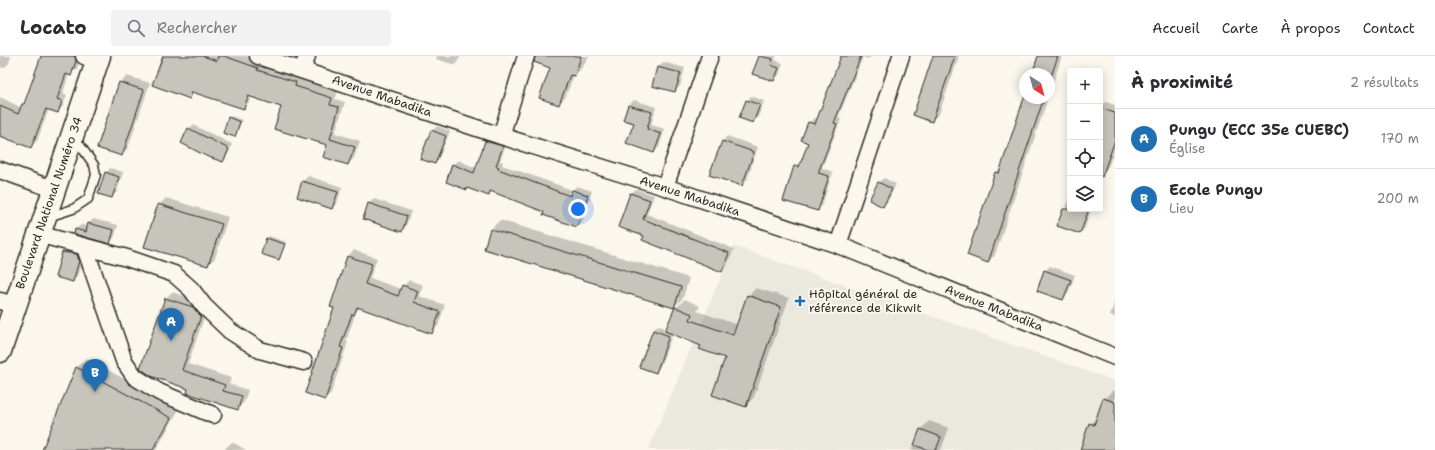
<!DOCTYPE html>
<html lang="fr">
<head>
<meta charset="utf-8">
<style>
	:root { --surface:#fff; --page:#f2f2f3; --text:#2b2b33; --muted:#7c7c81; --line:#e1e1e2; --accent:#1f6fb2 }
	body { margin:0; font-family:"Shantell Sans",sans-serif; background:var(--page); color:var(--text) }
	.controls { position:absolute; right:12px; top:12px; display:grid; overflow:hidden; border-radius:4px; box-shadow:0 2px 10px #0003 }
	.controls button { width:36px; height:36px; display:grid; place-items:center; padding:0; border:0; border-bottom:1px solid var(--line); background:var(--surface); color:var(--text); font:20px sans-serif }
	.compass { position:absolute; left:1019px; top:12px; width:36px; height:36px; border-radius:50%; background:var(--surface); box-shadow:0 2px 10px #0003; rotate:144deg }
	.you { position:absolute; left:578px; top:153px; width:14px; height:14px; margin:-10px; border:3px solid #fff; border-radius:50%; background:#1a73e8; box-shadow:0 0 0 6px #1a73e833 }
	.badge { display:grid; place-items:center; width:26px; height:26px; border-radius:50%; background:var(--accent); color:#fff; font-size:13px; font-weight:700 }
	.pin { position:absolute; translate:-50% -33px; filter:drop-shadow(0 1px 2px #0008) }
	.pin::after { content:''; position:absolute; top:21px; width:14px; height:12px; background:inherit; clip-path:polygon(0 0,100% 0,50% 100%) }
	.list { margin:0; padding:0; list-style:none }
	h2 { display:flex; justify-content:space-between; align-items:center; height:52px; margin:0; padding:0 16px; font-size:17px }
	h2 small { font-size:13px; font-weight:400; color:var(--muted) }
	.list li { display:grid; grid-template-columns:26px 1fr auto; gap:12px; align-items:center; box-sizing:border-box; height:60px; padding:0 16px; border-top:1px solid var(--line) }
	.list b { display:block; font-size:15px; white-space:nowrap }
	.list p { margin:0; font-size:13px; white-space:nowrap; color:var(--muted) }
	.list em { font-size:13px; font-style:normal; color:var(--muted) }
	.icon { flex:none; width:22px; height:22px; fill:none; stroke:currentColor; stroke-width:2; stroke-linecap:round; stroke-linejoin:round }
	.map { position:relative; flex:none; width:1115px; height:394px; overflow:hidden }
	header { display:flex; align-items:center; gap:24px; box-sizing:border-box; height:56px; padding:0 20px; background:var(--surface); border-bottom:1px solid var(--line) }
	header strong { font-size:19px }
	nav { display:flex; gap:22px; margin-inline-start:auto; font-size:14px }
	.search { width:280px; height:36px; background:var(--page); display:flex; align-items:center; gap:10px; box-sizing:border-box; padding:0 14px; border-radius:4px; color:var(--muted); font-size:15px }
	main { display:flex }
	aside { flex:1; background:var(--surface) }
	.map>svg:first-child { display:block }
	.built { fill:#ebe8de }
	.shadow { fill:#0003 }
	.building { fill:#c7c4bc; stroke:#2b2b2b }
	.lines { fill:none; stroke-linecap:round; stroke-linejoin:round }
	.service-casing { stroke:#2b2b2b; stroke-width:11 }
	.minor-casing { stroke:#2b2b2b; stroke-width:19 }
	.secondary-casing { stroke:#2b2b2b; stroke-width:25 }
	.service { stroke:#fbf7ec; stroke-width:8 }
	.minor { stroke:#fbf7ec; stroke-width:16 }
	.secondary { stroke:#fbf7ec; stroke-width:22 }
	.poi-dot { fill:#1f6fb2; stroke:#fbf7ec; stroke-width:1.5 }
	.labels { text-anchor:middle; stroke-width:4; stroke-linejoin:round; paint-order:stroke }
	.street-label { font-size:12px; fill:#2b2b2b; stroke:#fbf7ec }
	.poi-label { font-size:12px; fill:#2b2b2b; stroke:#fbf7ec; text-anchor:start }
</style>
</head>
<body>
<header>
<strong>Locato</strong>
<div class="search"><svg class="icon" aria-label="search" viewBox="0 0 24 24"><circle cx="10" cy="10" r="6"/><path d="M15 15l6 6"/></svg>Rechercher</div>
<nav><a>Accueil</a><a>Carte</a><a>À propos</a><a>Contact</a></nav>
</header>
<main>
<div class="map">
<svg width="1115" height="394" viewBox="0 0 1115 394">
	<rect width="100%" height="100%" fill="#fbf7ec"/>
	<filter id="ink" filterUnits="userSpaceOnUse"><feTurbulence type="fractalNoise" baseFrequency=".025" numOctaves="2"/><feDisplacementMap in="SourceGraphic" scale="8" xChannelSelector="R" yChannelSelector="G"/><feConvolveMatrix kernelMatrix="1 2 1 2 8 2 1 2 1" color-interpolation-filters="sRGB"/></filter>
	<g filter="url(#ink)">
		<!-- built -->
		<path class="built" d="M734,190L1115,325V394H648Z"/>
		<!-- shadow -->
		<path class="shadow" d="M0,0H11L9,7L4,12L0,11Z
			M41,0H81L77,13L69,18L63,37L67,39L63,50L58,56L49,53L37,85L31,90L0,79V41L22,52L26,45Z
			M164,0H246L302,20L300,24L338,36L335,43L345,46L335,77L360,85L354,102L348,108L328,89L283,50L251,40L249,46L243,52L195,36L189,42Z
			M437,0H461L455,9L436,3Z
			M546,0H589L581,13L574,19L565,42L558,48L551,11Z
			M760,0H776L775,4L783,7L779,19L774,24L754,17Z
			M842,0H871L868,3L863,1L838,62L841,63L822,112L833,116L822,149L818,154L785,144L795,110L802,106L809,86V67L814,62L818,63Z
			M934,0H959L939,58L932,64Z
			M1039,0H1062L1049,38V18H1033Z
			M663,6L685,12L680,30L675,35L653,29L658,11Z
			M127,20L150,27L128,92L121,99L120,27Z
			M751,40L764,45L758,61L753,66L747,45Z
			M1025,42H1048L995,199L988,206L996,117L1002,110Z
			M634,44L656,51L651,69L665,73L659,91L654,96L635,66L625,63L629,49Z
			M1106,46L1115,49V93L1108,111L1102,118L1100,117V51Z
			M231,60L242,64L235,80L229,62Z
			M193,69L232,88L227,101L223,105L189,73Z
			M437,70L450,75L439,102L435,107L432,75Z
			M727,80L758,91L747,124L742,129L711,119L723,85Z
			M491,81L507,86L500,105L503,106L502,109L572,134L577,130L592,135L582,166L577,170L545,155L492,135L488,139L468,131L466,133L453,109L458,104L476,112L486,85Z
			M110,112L123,116L117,136L112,141L106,117Z
			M308,120L342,131L337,147L332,152L298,141L303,125Z
			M884,122L896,128L888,145L883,150L870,143L879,126Z
			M636,133L654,139L647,158L734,193L727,210L722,215L645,180L631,137Z
			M166,142L228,161L215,202L208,209L159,149Z
			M1070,142V153H1091L1085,172L1080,176L1059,169Z
			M374,143L411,155L406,170L402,175L369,147Z
			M93,163L118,169L114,182L109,186L76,173L81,169L88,170Z
			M500,164L689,222L683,242L674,251L485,193L491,173Z
			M269,180L286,186L279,202L267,183Z
			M68,192L84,199L77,220L72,225L63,197Z
			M354,194L377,202L370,222L401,233L409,224L423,229L419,240L445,249L438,270L432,276L361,251L356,256L346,285L348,286L331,337L325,343L335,252L348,200Z
			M1050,210L1075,219L1068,238L1063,243L1045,215Z
			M756,232L789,242L754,341L746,350L726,301L673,277L660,311L655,316L653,274L658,269L667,273L676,252L685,243L700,250L697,255L738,269L748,240Z
			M172,236L199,245L207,253L188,308L231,322L229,328L248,334L244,346L237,353L141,311L166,242Z
			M1115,245V261L1110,260Z
			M86,302L179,353L156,394H43L77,311Z
			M1113,334L1115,335V394H1081L1090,368L1099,359L1104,343Z
			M929,365L949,372L941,394H911L921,373Z
			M232,386L246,394H224Z"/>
		<!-- building -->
		<path class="building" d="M41,0H75L76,5L71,20L66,18L57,43L62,45L58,57L46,53L31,92L0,80V50L18,58L22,48H24Z
			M163,0H203L217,5L218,0H224L258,12L257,14L296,26L295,30L332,42L330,49L339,51L330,83L355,91L348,109L323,101L327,89L274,73L281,51L248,40L244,53L192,36L190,43L152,29Z
			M535,0H581L575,20L570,19L559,49L539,42L550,12L534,6Z
			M759,0L773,3L771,9L779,12L774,25L752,18Z
			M841,0H861L834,67L837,68L818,117L829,120L818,155L783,145L794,110L799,111L808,87L801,84L808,66L815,68Z
			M933,0H955L932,66L913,59Z
			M1038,0H1058L1049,26V18H1032Z
			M657,11L681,17L675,36L652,30Z
			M119,26L144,34L122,100L97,92Z
			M1025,39V42H1044L988,207L967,199L995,116L999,117Z
			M746,44L760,49L753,67L739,62Z
			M628,49L652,56L647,73L661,78L654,97L626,87L634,67L623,64Z
			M1100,52L1115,57V84L1102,121L1100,120Z
			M228,61L240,66L235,81L223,77Z
			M188,72L229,93L223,106L206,100L181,87Z
			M431,74L446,80L435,108L420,103Z
			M485,85L503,90L496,110L499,111L498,113L570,140L572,134L588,139L577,171L543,159L544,156L490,135L489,140L467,132V134L446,126L452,108L474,117Z
			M722,85L754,96L742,130L709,119Z
			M105,116L119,121L112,142L98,138Z
			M302,125L338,136L332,153L297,141Z
			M878,126L892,133L883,151L869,144Z
			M630,137L650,144L643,163L729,197L722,216L642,184L644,180L618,171Z
			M368,147L407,160L402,176L363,163Z
			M158,148L222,168L208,210L144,191Z
			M1063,153H1089L1080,178L1057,170Z
			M88,167L114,174L110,188L74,178L75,173L86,176Z
			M490,173L681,231L674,252L484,193Z
			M266,182L285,188L279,204L261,198Z
			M62,196L77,198L79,205L73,226L55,221Z
			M347,200L372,208L365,228L398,240L402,229L418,235L414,246L440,256L432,278L357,251L354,259L352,258L340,291L343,292L325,344L305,337L334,252L330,251Z
			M1044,214L1071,224L1063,244L1037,235Z
			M747,239L781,251L746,351L712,339L725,302L699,293L701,290L665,275L675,251L692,258L690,264L733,279Z
			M165,242L193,251L201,260L182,314L225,329L223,335L242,340L238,354L187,337L188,333L151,320L140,312Z
			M653,274L669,280L656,317L639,311Z
			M76,311L171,362L153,394H42Z
			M1103,342L1115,346V394H1080L1089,367L1094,369Z
			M920,373L941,381L936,394H928L914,389Z"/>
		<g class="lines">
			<!-- service casing -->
			<g class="service-casing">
				<path id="service" d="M48,161L73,153L88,143L96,119L94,109L75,82"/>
			</g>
			<!-- minor casing -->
			<g class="minor-casing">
				<path id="minor" d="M84,0L97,5
					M258,0L501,80L665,131L838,189L1115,301
					M303,14L307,0
					M501,80L526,0
					M0,114L53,133
					M665,131L710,0
					M38,178L127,202L174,218L191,233L204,250L230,275L260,294L304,306
					M838,189L901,0
					M85,192L124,305L135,321L159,336L213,359
					M0,245L14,249"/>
			</g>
			<!-- secondary casing -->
			<g class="secondary-casing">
				<path id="secondary" d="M0,295L99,0"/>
			</g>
			<!-- service -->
			<use href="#service" class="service"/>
			<!-- minor -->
			<use href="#minor" class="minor"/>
			<!-- secondary -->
			<use href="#secondary" class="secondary"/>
		</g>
	</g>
	<!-- markers -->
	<path class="poi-dot" d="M798 239h4v4h4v4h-4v4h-4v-4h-4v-4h4z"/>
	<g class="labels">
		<!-- street labels -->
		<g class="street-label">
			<text transform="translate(382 40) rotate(19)" y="4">Avenue Mabadika</text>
			<text transform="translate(690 140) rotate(18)" y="4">Avenue Mabadika</text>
			<text transform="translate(49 147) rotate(-71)" y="4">Boulevard National Numéro 34</text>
			<text transform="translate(994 252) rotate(22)" y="4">Avenue Mabadika</text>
		</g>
		<!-- poi labels -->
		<g class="poi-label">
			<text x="809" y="242">Hôpital général de<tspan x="809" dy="14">référence de Kikwit</tspan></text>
		</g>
	</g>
</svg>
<div class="controls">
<button>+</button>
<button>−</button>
<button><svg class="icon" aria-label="locate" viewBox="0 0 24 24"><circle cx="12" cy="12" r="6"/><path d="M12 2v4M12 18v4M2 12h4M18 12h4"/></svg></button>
<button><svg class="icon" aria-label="layers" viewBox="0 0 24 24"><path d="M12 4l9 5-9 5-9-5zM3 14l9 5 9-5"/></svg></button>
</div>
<svg class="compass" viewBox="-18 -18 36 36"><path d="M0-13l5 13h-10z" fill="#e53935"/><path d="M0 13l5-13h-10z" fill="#7c7c81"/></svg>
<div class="you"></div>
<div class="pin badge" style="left:171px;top:285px">A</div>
<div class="pin badge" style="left:95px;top:336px">B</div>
</div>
<aside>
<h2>À proximité<small>2 résultats</small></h2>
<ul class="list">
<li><span class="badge">A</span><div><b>Pungu (ECC 35e CUEBC)</b><p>Église</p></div><em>170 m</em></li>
<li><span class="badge">B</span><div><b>Ecole Pungu</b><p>Lieu</p></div><em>200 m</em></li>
</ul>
</aside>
</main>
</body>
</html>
